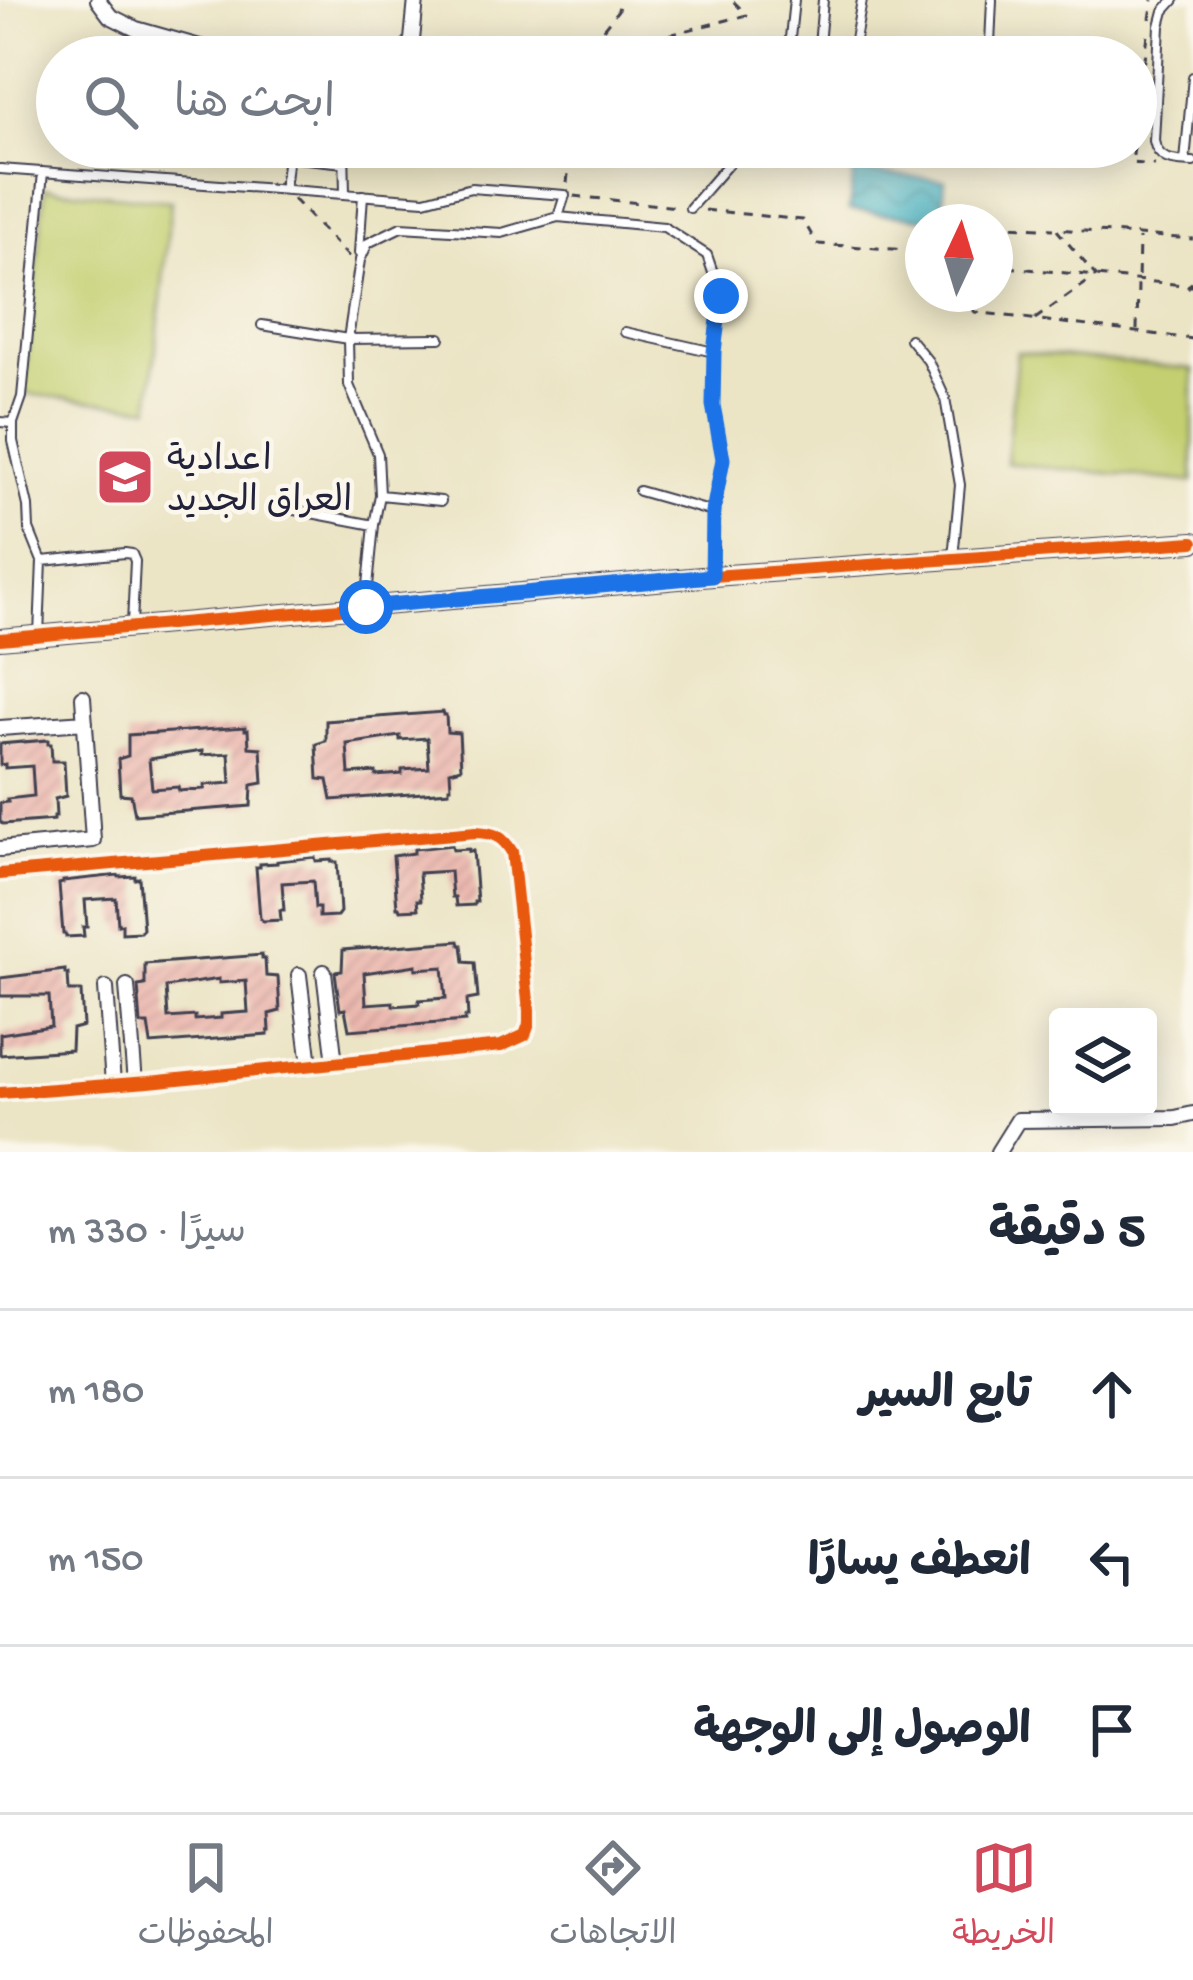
<!DOCTYPE html>
<html lang="ar">
<head>
<meta charset="utf-8">
<style>
	:root { --surface:#fff; --page:#f2f2f3; --text:#1f2937; --muted:#747a83; --line:#e0e1e3; --accent:#d1495b }
	body { margin:0; font-family:"Gochi Hand","Playpen Sans Arabic",sans-serif; background:var(--page); color:var(--text); direction:rtl }
	.controls { position:absolute; right:36px; bottom:36px; display:grid; overflow:hidden; border-radius:12px; box-shadow:0 6px 30px #0003 }
	.controls button { width:108px; height:108px; display:grid; place-items:center; padding:0; border:0; border-bottom:3px solid var(--line); background:var(--surface); color:var(--text); font:60px sans-serif }
	.compass { position:absolute; left:905px; top:204px; width:108px; height:108px; border-radius:50%; background:var(--surface); box-shadow:0 6px 30px #0003; rotate:4deg }
	.stop { position:absolute; width:36px; height:36px; margin:-27px; border:9px solid #1a73e8; border-radius:50%; background:#fff }
	.stop.end { background:#1a73e8; border-color:#fff; box-shadow:0 3px 12px #0008 }
	.list { margin:0; padding:0; list-style:none }
	h2 { display:flex; justify-content:space-between; align-items:center; height:156px; margin:0; padding:0 48px; font-size:51px }
	h2 small { font-size:39px; font-weight:400; color:var(--muted) }
	.list li { display:grid; grid-template-columns:78px 1fr auto; gap:36px; align-items:center; box-sizing:border-box; height:168px; padding:0 48px; border-top:3px solid var(--line) }
	.list b { display:block; font-size:45px; white-space:nowrap }
	.list em { font-size:39px; font-style:normal; color:var(--muted) }
	.icon { flex:none; width:66px; height:66px; fill:none; stroke:currentColor; stroke-width:2; stroke-linecap:round; stroke-linejoin:round }
	.map { position:relative; flex:none; width:1193px; height:1152px; overflow:hidden; direction:ltr }
	.search { position:absolute; background:var(--surface); box-shadow:0 6px 30px #0003; left:36px; right:36px; top:36px; height:132px; display:flex; align-items:center; gap:30px; box-sizing:border-box; padding:0 42px; border-radius:66px; color:var(--muted); font-size:45px }
	.sheet { height:660px; background:var(--surface) }
	nav { display:flex; justify-content:space-around; align-items:center; box-sizing:border-box; height:168px; border-top:3px solid var(--line); background:var(--surface); font-size:33px; color:var(--muted) }
	nav a { display:grid; justify-items:center; gap:6px }
	nav .on { color:var(--accent) }
	.map>svg:first-child { display:block }
	.green { fill:#c3cf70; stroke:#727856; stroke-width:3 }
	.water { fill:url(#water-waves); stroke:#336a7e; stroke-width:3 }
	.building { fill:url(#building-hatch); fill-rule:evenodd }
	.lines { fill:none; stroke-linecap:round; stroke-linejoin:round }
	.lane-casing { stroke:#403f50; stroke-width:12 }
	.street-casing { stroke:#403f50; stroke-width:18 }
	.secondary-casing { stroke:#403f50; stroke-width:22 }
	.path { stroke:#403f50; stroke-width:3; stroke-dasharray:9 9; stroke-linecap:butt }
	.lane { stroke:#fff; stroke-width:8 }
	.street { stroke:#fff; stroke-width:14 }
	.secondary { stroke:#f8e7c3; stroke-width:18 }
	.cycleway-casing { stroke:#fbf7ec; stroke-width:20 }
	.cycleway { stroke:#e8590c; stroke-width:12 }
	.route { stroke:#1a73e8; stroke-width:15 }
	.labels { text-anchor:middle; stroke-width:9; stroke-linejoin:round; paint-order:stroke }
	.poi-label { font-size:36px; fill:#22223b; stroke:#fbf7ec; text-anchor:start }
</style>
</head>
<body>
<div class="map">
<svg width="1193" height="1152" viewBox="0 0 1193 1152">
	<defs>
		<pattern id="water-waves" width="16" height="10" patternUnits="userSpaceOnUse" patternTransform="scale(3)"><rect width="16" height="10" fill="#44b1c1"/><path d="M0 5q4-4 8 0t8 0" fill="none" stroke="#38909e"/></pattern>
		<pattern id="building-hatch" width="6" height="6" patternUnits="userSpaceOnUse" patternTransform="scale(3)"><rect width="6" height="6" fill="#ebb5ac"/><path d="M-1 1l2-2M0 6l6-6M5 7l2-2" fill="none" stroke="#c99b95"/></pattern>
	</defs>
	<rect width="100%" height="100%" fill="#fbf7ec"/>
	<filter id="ink" filterUnits="userSpaceOnUse"><feTurbulence type="fractalNoise" baseFrequency=".00833" numOctaves="2"/><feDisplacementMap in="SourceGraphic" scale="24" xChannelSelector="R" yChannelSelector="G"/><feConvolveMatrix kernelMatrix="1 2 1 2 8 2 1 2 1" color-interpolation-filters="sRGB"/></filter>
	<filter id="wash" filterUnits="userSpaceOnUse"><feTurbulence type="fractalNoise" baseFrequency=".004" numOctaves="4" result="noise"/><feDisplacementMap in="SourceGraphic" scale="48" xChannelSelector="R" yChannelSelector="G"/><feGaussianBlur stdDeviation="2.7" result="paint"/><feColorMatrix in="noise" values="0 0 0 0 0 0 0 0 0 0 0 0 0 0 0 0 0 1.4 0 .05"/><feComposite in="paint" operator="in"/></filter>
	<g filter="url(#wash)">
		<rect width="100%" height="100%" fill="#ebe4c5"/>
		<!-- green -->
		<path class="green" d="M45,188L171,201L150,407L24,394Z
			M1017,352L1193,369V482L1006,463Z"/>
		<!-- water -->
		<path class="water" d="M854,171L945,180L941,220L849,210Z"/>
		<g id="blocks">
			<!-- building -->
			<path class="building" d="M443,712V715H446L447,732L459,733L461,768L450,771L451,787H449V791L332,800L328,780L318,779L316,744L326,741V721ZM400,736V740L427,738L429,768L402,770V774L376,776V772L349,774L347,744Z
				M245,727V730H248L249,747L261,748L263,783L252,785L251,806L135,815L131,795L120,794L118,759L128,756V735ZM202,751V755L229,753L231,783L204,785L205,789L191,790L179,791L178,787L152,789L149,759Z
				M48,740V744H51L52,761H64L66,796L55,799L56,816H54V820L3,824L0,821V803L8,802L7,799L34,796L32,766L5,768V764L0,765V744Z
				M452,845L453,850L469,849V852L473,851L477,902H474V905L456,906L455,897H452L450,871L419,873L421,900H417L418,909L400,910L399,907H397L393,856L414,853V849Z
				M315,857L316,861L332,860V862H337L340,912L337,916L319,917V908H315L313,881L282,883L284,910H280L281,920L263,921L260,918L256,867H260V864L277,863V861Z
				M118,875L119,877L135,876V879L139,878L143,929L140,932L122,933V924L118,925L116,898L85,900L87,927H83L84,936L66,937L65,934H63L59,884L63,883V881Z
				M459,941L460,945H462L464,962L475,963L478,998L467,1000L468,1017H465V1021L349,1030L345,1009L340,1010L335,972L342,971L343,950ZM416,965V969L443,967L446,998L419,1000V1004L407,1005L393,1006V1002L366,1004L364,973Z
				M262,955V959H265L266,976L278,977L280,1011L269,1014L270,1031H268V1035L151,1044L148,1024H141L138,986L145,985V964ZM219,979V983L246,981L248,1012L221,1014V1018L195,1020V1016L168,1018L166,987Z
				M65,970V974H68L69,991H81L83,1026L72,1029L71,1050L0,1055V1034L51,1026L49,996H0V978Z"/>
		</g>
	</g>
	<g filter="url(#ink)">
		<use href="#blocks" fill-opacity="0" stroke="#403f50" stroke-width="3"/>
		<g class="lines">
			<!-- lane casing -->
			<g class="lane-casing">
				<path id="lane" d="M992,0L990,44L996,48L1042,53L1052,57
					M1174,0L1164,11L1160,26L1154,141C1158,162 1175,161 1193,162
					M788,57L794,0
					M818,57L823,0
					M852,57L862,0
					M344,147L345,193
					M288,157L344,163
					M1185,161L1193,77
					M0,169L425,200L471,188L565,195L558,217
					M284,189L289,147
					M690,208L743,147
					M359,253L363,195
					M262,325L348,339L440,338
					M625,332L714,352
					M910,339L928,361L945,398L960,485L953,558
					M0,422L13,423
					M639,491L713,512
					M380,495L441,501
					M285,508L374,525
					M42,561L125,553L132,554L135,561L132,624
					M366,606L374,525L380,495L378,454L349,385L348,339L360,260L368,243L401,227L502,233L558,217L664,227L707,255L721,296L714,352L713,405L723,459L713,512V576
					M39,635L42,561L29,529L28,506L13,441V423L22,397L43,172"/>
			</g>
			<!-- street casing -->
			<g class="street-casing">
				<path id="street" d="M98,0L110,16L136,29L235,57
					M403,57L412,40L416,0
					M0,728L85,722
					M0,849L93,840L83,697
					M0,874L476,832C495,833 502,836 512,852L529,1010V1024L525,1035L501,1046L149,1082L0,1093
					M324,972L335,1063
					M299,975L310,1065
					M127,986L135,1083
					M106,988L113,1084
					M998,1152L1018,1120L1175,1118L1193,1114"/>
			</g>
			<!-- secondary casing -->
			<g class="secondary-casing">
				<path id="secondary" d="M0,639L713,576L1193,542"/>
			</g>
			<!-- path -->
			<path class="path" d="M1150,19L1153,0
				M581,57L618,10L620,0
				M582,57L747,15L732,0
				M1136,134L1148,34
				M1134,147L1132,163L1155,165
				M567,183L571,147
				M574,196L678,207
				M293,199L349,257
				M705,210L803,220L817,244L923,251
				M995,225L1054,229
				M1008,267L1193,286
				M1193,282L1188,286L1193,291
				M962,294L975,312L1193,339
				M1035,319L1096,276L1056,229L1193,239
				M1137,330L1139,238"/>
			<!-- lane -->
			<use href="#lane" class="lane"/>
			<!-- street -->
			<use href="#street" class="street"/>
			<!-- secondary -->
			<use href="#secondary" class="secondary"/>
			<!-- cycleway casing -->
			<g class="cycleway-casing">
				<path id="cycleway" d="M0,639L713,576L1193,542
					M0,874L476,832C495,833 502,836 512,852L529,1010V1024L525,1035L501,1046L149,1082L0,1093"/>
			</g>
			<!-- cycleway -->
			<use href="#cycleway" class="cycleway"/>
		</g>
	</g>
	<g class="lines" filter="url(#ink)">
		<!-- route -->
		<path class="route" d="M366,607L712,576L713,512L723,459L713,405L714,352L721,296"/>
	</g>
	<!-- icons -->
	<defs>
		<g id="school-square" transform="scale(3)"><rect x="-9" y="-9" width="18" height="18" rx="4" fill="#d1495b" stroke="#fbf7ec"/><path d="M0-5L7-2L0 1L-7-2ZM-4 1L0 2.5L4 1V4Q0 6-4 4Z" fill="#fff"/></g>
	</defs>
	<g fill-rule="evenodd">
		<use href="#school-square" x="125" y="477"/>
	</g>
	<g class="labels">
		<!-- poi labels -->
		<g class="poi-label">
			<text x="167" y="469">اعدادية<tspan x="167" dy="41">العراق الجديد</tspan></text>
		</g>
	</g>
</svg>
<div class="controls">
<button><svg class="icon" aria-label="layers" viewBox="0 0 24 24"><path d="M12 4l9 5-9 5-9-5zM3 14l9 5 9-5"/></svg></button>
</div>
<svg class="compass" viewBox="-18 -18 36 36"><path d="M0-13l5 13h-10z" fill="#e53935"/><path d="M0 13l5-13h-10z" fill="#747a83"/></svg>
<div class="stop" style="left:366px;top:607px"></div>
<div class="stop end" style="left:721px;top:296px"></div>
<div class="search"><svg class="icon" aria-label="search" viewBox="0 0 24 24"><circle cx="10" cy="10" r="6"/><path d="M15 15l6 6"/></svg>ابحث هنا</div>
</div>
<section class="sheet">
<h2>5 دقيقة<small>سيرًا · 330 m</small></h2>
<ul class="list">
<li><svg class="icon" aria-label="ahead" viewBox="0 0 24 24"><path d="M12 20V5M6 11l6-6 6 6"/></svg><div><b>تابع السير</b></div><em>180 m</em></li>
<li><svg class="icon" aria-label="left" viewBox="0 0 24 24"><path d="M17 20v-9H6M10 6l-5 5 5 5"/></svg><div><b>انعطف يسارًا</b></div><em>150 m</em></li>
<li><svg class="icon" aria-label="arrive" viewBox="0 0 24 24"><path d="M6 21V4h12l-3 4 3 4H6"/></svg><div><b>الوصول إلى الوجهة</b></div></li>
</ul>
</section>
<nav>
<a class="on"><svg class="icon" aria-label="map" viewBox="0 0 24 24"><path d="M3 6l6-2 6 2 6-2v14l-6 2-6-2-6 2zM9 4v14M15 6v14"/></svg>الخريطة</a>
<a><svg class="icon" aria-label="directions" viewBox="0 0 24 24"><path d="M12 3l9 9-9 9-9-9zM9 14v-3h6M13 9l2 2-2 2"/></svg>الاتجاهات</a>
<a><svg class="icon" aria-label="saved" viewBox="0 0 24 24"><path d="M7 4h10v16l-5-4-5 4z"/></svg>المحفوظات</a>
</nav>
</body>
</html>
